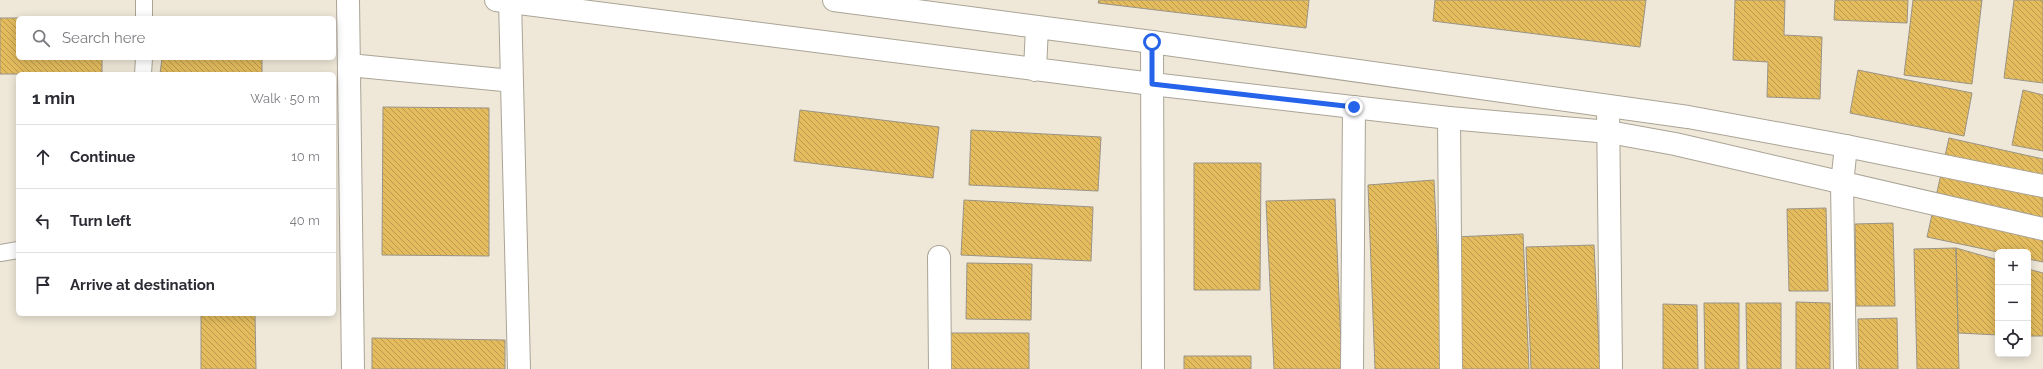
<!DOCTYPE html>
<html lang="en">
<head>
<meta charset="utf-8">
<style>
	:root { --surface:#fff; --page:#f2f2f3; --text:#2b2b33; --muted:#7c7c81; --line:#e1e1e2 }
	body { margin:0; font-family:Raleway,sans-serif; background:var(--page); color:var(--text) }
	.controls { position:absolute; right:12px; bottom:12px; display:grid; overflow:hidden; border-radius:6px; box-shadow:0 2px 10px #0003 }
	.controls button { width:36px; height:36px; display:grid; place-items:center; padding:0; border:0; border-bottom:1px solid var(--line); background:var(--surface); color:var(--text); font:20px sans-serif }
	.stop { position:absolute; width:12px; height:12px; margin:-9px; border:3px solid #2563eb; border-radius:50%; background:#fff }
	.stop.end { background:#2563eb; border-color:#fff; box-shadow:0 1px 4px #0008 }
	.list { margin:0; padding:0; list-style:none }
	h2 { display:flex; justify-content:space-between; align-items:center; height:52px; margin:0; padding:0 16px; font-size:17px }
	h2 small { font-size:13px; font-weight:400; color:var(--muted) }
	.list li { display:grid; grid-template-columns:26px 1fr auto; gap:12px; align-items:center; box-sizing:border-box; height:64px; padding:0 16px; border-top:1px solid var(--line) }
	.list b { display:block; font-size:15px; white-space:nowrap }
	.list em { font-size:13px; font-style:normal; color:var(--muted) }
	.icon { flex:none; width:22px; height:22px; fill:none; stroke:currentColor; stroke-width:2; stroke-linecap:round; stroke-linejoin:round }
	.map { position:relative; flex:none; width:2043px; height:369px; overflow:hidden }
	.search { position:absolute; background:var(--surface); box-shadow:0 2px 10px #0003; left:16px; top:16px; width:320px; height:44px; display:flex; align-items:center; gap:10px; box-sizing:border-box; padding:0 14px; border-radius:6px; color:var(--muted); font-size:15px }
	.panel { position:absolute; background:var(--surface); box-shadow:0 2px 10px #0003; left:16px; top:72px; width:320px; height:244px; border-radius:6px }
	.map>svg:first-child { display:block }
	.building { fill:url(#building-back-hatch); stroke:#9a9486 }
	.lines { fill:none; stroke-linecap:round; stroke-linejoin:round }
	.lane-casing { stroke:#aaa496; stroke-width:18 }
	.street-casing { stroke:#aaa496; stroke-width:24 }
	.secondary-casing { stroke:#aaa496; stroke-width:24 }
	.lane { stroke:#fff; stroke-width:16 }
	.street { stroke:#fff; stroke-width:22 }
	.secondary { stroke:#fff; stroke-width:22 }
	.route { stroke:#2563eb; stroke-width:5 }
</style>
</head>
<body>
<div class="map">
<svg width="2043" height="369" viewBox="0 0 2043 369">
	<defs>
		<pattern id="building-back-hatch" width="6" height="6" patternUnits="userSpaceOnUse"><rect width="6" height="6" fill="#e4bc5e"/><path d="M-1 5l2 2M0 0l6 6M5-1l2 2" fill="none" stroke="#b9994d"/></pattern>
	</defs>
	<rect width="100%" height="100%" fill="#efe8d9"/>
	<!-- building -->
	<path class="building" d="M1099,0H1309L1306,28L1098,3Z
		M1435,0H1646L1640,47L1433,21Z
		M1735,0H1785L1784,35L1822,37L1820,99L1767,97L1768,62L1733,60Z
		M1835,0H1908L1907,23L1834,20Z
		M1913,0H1982L1972,84L1904,75Z
		M2014,0H2043V83L2004,78Z
		M0,18H20H18V58H102V74H0Z
		M162,58H262V74H160Z
		M1858,70L1972,93L1964,136L1850,113Z
		M2023,90L2043,95V151L2012,145Z
		M383,107L489,108V256L382,255Z
		M800,110L939,127L933,178L794,161Z
		M971,130L1101,137L1098,191L969,185Z
		M1949,138L2043,159V262L2028,259V252H1998L1927,237Z
		M1194,163H1261L1260,290H1194Z
		M1434,180L1443,369H1375L1368,185Z
		M1335,199L1342,369H1274L1266,201Z
		M964,200L1093,207L1091,261L961,255Z
		M1826,208L1828,291H1789L1787,209Z
		M1893,223L1895,306H1856L1855,224Z
		M1523,234L1529,369H1460L1454,237Z
		M1594,245L1600,369H1531L1526,247Z
		M1956,248L1998,260V335L1958,333Z
		M1956,248L1959,369H1917L1914,249Z
		M967,263L1032,264L1031,320L966,319Z
		M2028,269L2043,273V336H2028Z
		M1796,302L1830,303V369H1796Z
		M1704,303H1739V369H1705Z
		M1746,303H1781V369H1747Z
		M1663,304L1697,305L1698,369H1663Z
		M201,314H255L256,369H201Z
		M1897,318L1898,369H1859L1858,319Z
		M946,333H1029V369H947Z
		M372,338L505,340V369H372Z
		M1184,356H1251V369H1184Z"/>
	<g class="lines">
		<!-- lane casing -->
		<g class="lane-casing">
			<path id="lane" d="M144,18V0
				M143,74L144,58
				M0,253L18,250"/>
		</g>
		<!-- street casing -->
		<g class="street-casing">
			<path id="street" d="M348,0L353,369
				M510,0L519,369
				M1152,42L1153,369
				M349,65L512,81
				M1608,107L1611,369
				M1449,118L1451,369
				M939,257L940,369
				M1352,369L1354,107
				M1845,369L1842,184L1846,146"/>
		</g>
		<!-- secondary casing -->
		<g class="secondary-casing">
			<path id="secondary" d="M496,0L1152,84L1449,118L1609,132L1675,144L2043,229
				M834,0L1152,42L1688,117L1846,146L2043,186
				M1035,70L1037,27"/>
		</g>
		<!-- lane -->
		<use href="#lane" class="lane"/>
		<!-- street -->
		<use href="#street" class="street"/>
		<!-- secondary -->
		<use href="#secondary" class="secondary"/>
	</g>
	<g class="lines">
		<!-- route -->
		<path class="route" d="M1152,42V84L1354,107"/>
	</g>
</svg>
<div class="controls">
<button>+</button>
<button>−</button>
<button><svg class="icon" aria-label="locate" viewBox="0 0 24 24"><circle cx="12" cy="12" r="6"/><path d="M12 2v4M12 18v4M2 12h4M18 12h4"/></svg></button>
</div>
<div class="stop" style="left:1152px;top:42px"></div>
<div class="stop end" style="left:1354px;top:107px"></div>
<div class="search"><svg class="icon" aria-label="search" viewBox="0 0 24 24"><circle cx="10" cy="10" r="6"/><path d="M15 15l6 6"/></svg>Search here</div>
<section class="panel">
<h2>1 min<small>Walk · 50 m</small></h2>
<ul class="list">
<li><svg class="icon" aria-label="ahead" viewBox="0 0 24 24"><path d="M12 20V5M6 11l6-6 6 6"/></svg><div><b>Continue</b></div><em>10 m</em></li>
<li><svg class="icon" aria-label="left" viewBox="0 0 24 24"><path d="M17 20v-9H6M10 6l-5 5 5 5"/></svg><div><b>Turn left</b></div><em>40 m</em></li>
<li><svg class="icon" aria-label="arrive" viewBox="0 0 24 24"><path d="M6 21V4h12l-3 4 3 4H6"/></svg><div><b>Arrive at destination</b></div></li>
</ul>
</section>
</div>
</body>
</html>
